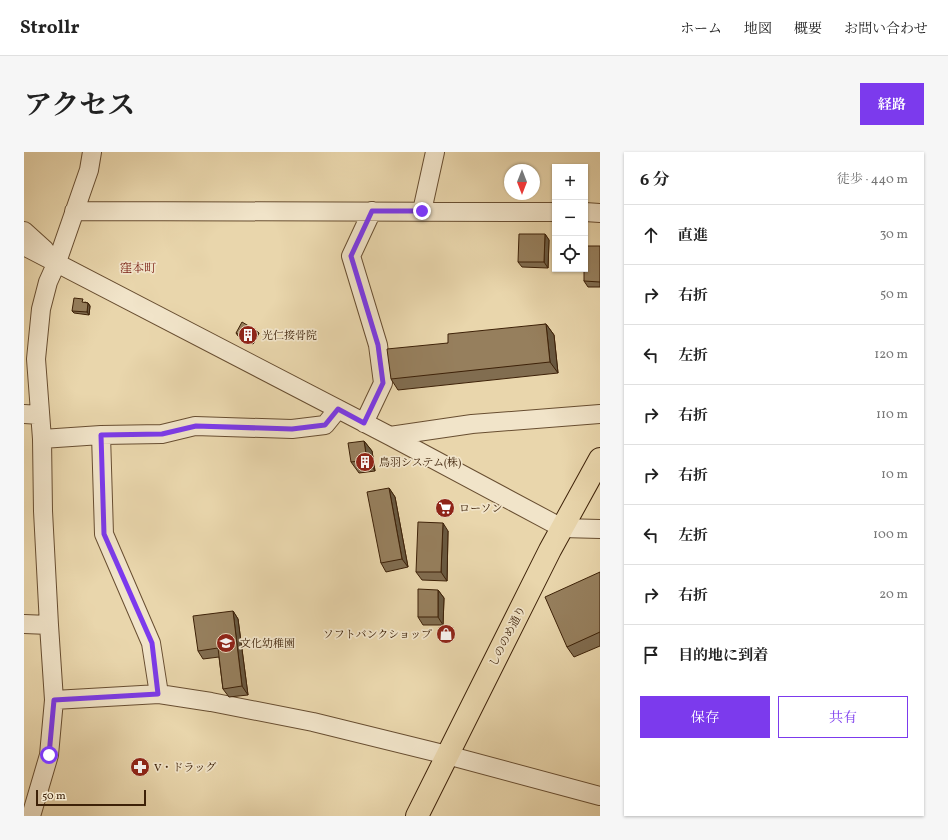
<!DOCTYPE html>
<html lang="ja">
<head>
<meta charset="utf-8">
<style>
	:root { --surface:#fff; --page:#f6f6f6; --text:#222; --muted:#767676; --line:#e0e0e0; --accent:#7c3aed }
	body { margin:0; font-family:Vollkorn,"Noto Serif JP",serif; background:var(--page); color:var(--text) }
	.controls { position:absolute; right:12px; top:12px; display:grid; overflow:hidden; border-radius:0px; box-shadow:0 1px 3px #0004 }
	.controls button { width:36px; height:36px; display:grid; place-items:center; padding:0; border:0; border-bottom:1px solid var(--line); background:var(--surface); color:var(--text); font:20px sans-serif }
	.compass { position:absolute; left:480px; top:12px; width:36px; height:36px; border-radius:50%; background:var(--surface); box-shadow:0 1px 3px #0004; rotate:180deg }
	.scale { position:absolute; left:12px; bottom:10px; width:110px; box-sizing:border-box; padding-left:4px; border:2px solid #3d2108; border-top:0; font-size:11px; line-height:14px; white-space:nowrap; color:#3d2108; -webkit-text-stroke:3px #f1e4c9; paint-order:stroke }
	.stop { position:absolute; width:12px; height:12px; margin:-9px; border:3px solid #7c3aed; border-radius:50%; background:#fff }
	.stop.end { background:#7c3aed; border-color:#fff; box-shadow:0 1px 4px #0008 }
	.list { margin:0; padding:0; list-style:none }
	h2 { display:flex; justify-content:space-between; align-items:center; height:52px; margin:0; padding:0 16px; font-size:17px }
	h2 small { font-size:13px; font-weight:400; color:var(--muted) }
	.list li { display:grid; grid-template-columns:26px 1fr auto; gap:12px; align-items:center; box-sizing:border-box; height:60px; padding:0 16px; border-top:1px solid var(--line) }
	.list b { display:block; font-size:15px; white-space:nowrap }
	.list em { font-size:13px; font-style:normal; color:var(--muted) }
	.actions { display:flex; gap:8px; padding:12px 16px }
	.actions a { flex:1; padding:9px 0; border:1px solid var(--accent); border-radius:0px; text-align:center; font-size:14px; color:var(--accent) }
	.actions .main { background:var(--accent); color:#fff }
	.icon { flex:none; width:22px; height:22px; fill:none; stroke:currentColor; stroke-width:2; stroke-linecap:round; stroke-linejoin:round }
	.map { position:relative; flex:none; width:576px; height:664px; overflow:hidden; border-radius:0px }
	header { display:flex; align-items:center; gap:24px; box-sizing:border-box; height:56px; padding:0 20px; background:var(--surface); border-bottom:1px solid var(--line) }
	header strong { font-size:19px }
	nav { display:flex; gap:22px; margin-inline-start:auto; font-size:14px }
	.intro { display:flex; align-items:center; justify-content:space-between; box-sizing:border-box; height:96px; padding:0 24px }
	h1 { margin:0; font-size:28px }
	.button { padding:10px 18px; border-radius:0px; background:var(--accent); color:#fff; font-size:14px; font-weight:700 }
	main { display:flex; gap:24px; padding:0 24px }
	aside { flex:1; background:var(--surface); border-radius:0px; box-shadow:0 1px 3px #0004 }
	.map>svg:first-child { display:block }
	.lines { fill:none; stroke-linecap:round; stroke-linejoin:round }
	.minor-casing { stroke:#684e31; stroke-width:20 }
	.major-casing { stroke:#3d2108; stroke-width:24 }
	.minor { stroke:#f1e4c9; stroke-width:18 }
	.major { stroke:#e9d6ac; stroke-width:22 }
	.wall { fill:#816d50; stroke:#3d2108 }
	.shaded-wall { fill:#695941; stroke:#3d2108 }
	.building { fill:#967f5d; stroke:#3d2108 }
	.route { stroke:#7c3aed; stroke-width:5 }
	.labels { text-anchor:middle; stroke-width:3.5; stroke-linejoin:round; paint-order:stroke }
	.poi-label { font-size:11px; fill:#3d2108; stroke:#f1e4c9; text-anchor:start }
	.street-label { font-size:11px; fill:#3d2108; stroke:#f1e4c9 }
	.neighbourhood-label { font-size:12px; fill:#7a1f14; stroke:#f1e4c9 }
</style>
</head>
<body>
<header>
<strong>Strollr</strong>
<nav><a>ホーム</a><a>地図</a><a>概要</a><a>お問い合わせ</a></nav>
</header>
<div class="intro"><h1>アクセス</h1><a class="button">経路</a></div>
<main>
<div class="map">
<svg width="576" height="664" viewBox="0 0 576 664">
	<rect width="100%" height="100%" fill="#e9d6ac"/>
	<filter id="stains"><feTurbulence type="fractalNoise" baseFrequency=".005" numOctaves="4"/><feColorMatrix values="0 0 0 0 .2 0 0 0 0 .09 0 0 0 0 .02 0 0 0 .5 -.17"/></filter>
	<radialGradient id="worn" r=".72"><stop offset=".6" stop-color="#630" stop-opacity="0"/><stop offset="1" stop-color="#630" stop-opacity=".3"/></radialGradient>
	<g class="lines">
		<!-- minor casing -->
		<g class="minor-casing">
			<path id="minor" d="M50,59L531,60
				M398,59L411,0
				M561,60L576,61
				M0,79L21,98
				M0,94L366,284L538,376L576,377
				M0,262L16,263
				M340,271L359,231L354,193L327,104L348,59
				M77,283L80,382L127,491L135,542
				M366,284L448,272L576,262
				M18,287L77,283L138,282L171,274L268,277L301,273L314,257
				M0,472L25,473
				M30,548L135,542L187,550L289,570L423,603L576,644
				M7,664L25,603L30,548L25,473L19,359L18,287L12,207L17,157L24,130L33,110L65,18L68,0"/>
		</g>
		<!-- major casing -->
		<g class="major-casing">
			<path id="major" d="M393,664L526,398L576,307"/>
		</g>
		<!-- minor -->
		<use href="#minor" class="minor"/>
		<!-- major -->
		<use href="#major" class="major"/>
	</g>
	<!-- wall -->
	<path class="wall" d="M521,82L525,88L524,116L498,115L494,110Z
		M576,94V135H564L560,129Z
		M61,150L64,151L66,154L65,163L50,161L48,159Z
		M522,172L530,183L534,221L374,238L367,227L424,191Z
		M233,179L235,181L229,192L214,184L212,181Z
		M340,289L348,299L351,319L335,321L327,310Z
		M365,336L371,345L384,415L362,420L357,411Z
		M424,379L423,429L398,428L392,420Z
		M576,420V494L550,505L543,495Z
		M414,438L420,446L419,473H399L394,465Z
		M209,459L214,467L224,543L205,545L199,537L195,505L179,507L174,499Z"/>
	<!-- shaded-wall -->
	<path class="shaded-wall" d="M521,82L525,88L524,116L520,110Z
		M64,151L66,154L65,163L63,160Z
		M522,172L530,183L534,221L526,210Z
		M233,179L235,181L229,192L227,190Z
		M340,289L348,299L351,319L343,308Z
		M365,336L371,345L384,415L378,407Z
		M419,371L424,379L423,429L417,420Z
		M414,438L420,446L419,473L414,465Z
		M209,459L214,467L224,543L218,534Z"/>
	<!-- building -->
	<path class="building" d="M495,82H521L520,110H494Z
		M561,94H576V130L560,129V117H561Z
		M50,146L59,147L58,150L64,151L63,160L48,159Z
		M218,170L233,179L227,190L212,181Z
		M522,172L526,210L367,227L363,197L424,191V182Z
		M340,289L343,308L327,310L324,291Z
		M365,336L378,407L357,411L343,340Z
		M394,370L419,371L417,420H392Z
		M576,420V480L543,495L521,445Z
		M394,437L414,438V465H394Z
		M209,459L218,534L199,537L194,496L174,499L169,464Z"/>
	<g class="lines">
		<!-- route -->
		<path class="route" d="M25,603L30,548L134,542L128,491L80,382L77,283L138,282L172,274L268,277L301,273L314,257L340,271L359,231L354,193L327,104L348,59H398"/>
	</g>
	<!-- icons -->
	<defs>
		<g id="building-disc" transform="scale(1)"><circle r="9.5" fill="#8f2418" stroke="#f1e4c9"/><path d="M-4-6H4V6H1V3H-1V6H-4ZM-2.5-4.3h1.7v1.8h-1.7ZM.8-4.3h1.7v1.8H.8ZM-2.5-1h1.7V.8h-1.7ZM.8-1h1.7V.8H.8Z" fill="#fff"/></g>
		<g id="supermarket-disc" transform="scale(1)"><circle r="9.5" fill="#8f2418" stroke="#f1e4c9"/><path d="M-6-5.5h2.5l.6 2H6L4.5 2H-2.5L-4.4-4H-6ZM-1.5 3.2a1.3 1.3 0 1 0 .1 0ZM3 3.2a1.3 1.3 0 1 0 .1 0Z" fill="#fff"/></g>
		<g id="shop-disc" transform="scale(1)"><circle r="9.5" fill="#8f2418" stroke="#f1e4c9"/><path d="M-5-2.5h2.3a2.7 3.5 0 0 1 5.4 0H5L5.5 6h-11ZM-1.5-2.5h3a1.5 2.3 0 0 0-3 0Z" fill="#fff"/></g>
		<g id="school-disc" transform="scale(1)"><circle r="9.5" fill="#8f2418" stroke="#f1e4c9"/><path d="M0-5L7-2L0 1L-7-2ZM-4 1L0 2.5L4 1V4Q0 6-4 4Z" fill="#fff"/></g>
		<g id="pharmacy-disc" transform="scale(1)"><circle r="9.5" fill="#8f2418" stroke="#f1e4c9"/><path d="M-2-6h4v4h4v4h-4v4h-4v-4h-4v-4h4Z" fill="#fff"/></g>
	</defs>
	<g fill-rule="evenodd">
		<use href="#building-disc" x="224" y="183"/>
		<use href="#building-disc" x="341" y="310"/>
		<use href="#supermarket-disc" x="421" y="356"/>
		<use href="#shop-disc" x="422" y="482"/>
		<use href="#school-disc" x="202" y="491"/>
		<use href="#pharmacy-disc" x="116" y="615"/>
	</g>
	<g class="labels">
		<!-- poi labels -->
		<g class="poi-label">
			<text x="238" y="187">光仁接骨院</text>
			<text x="355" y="314">鳥羽システム(株)</text>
			<text x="435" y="360">ローソン</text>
			<text x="408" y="486" text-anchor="end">ソフトバンクショップ</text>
			<text x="216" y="495">文化幼稚園</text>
			<text x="130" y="619">V・ドラッグ</text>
		</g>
		<!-- street labels -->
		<g class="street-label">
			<text transform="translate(483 484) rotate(-63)" y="4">しののめ通り</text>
		</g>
		<!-- neighbourhood labels -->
		<g class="neighbourhood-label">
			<text x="114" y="120">窪本町</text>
		</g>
	</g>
	<rect width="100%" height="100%" filter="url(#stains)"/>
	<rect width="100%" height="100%" fill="url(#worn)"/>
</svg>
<div class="controls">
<button>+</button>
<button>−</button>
<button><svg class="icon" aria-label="locate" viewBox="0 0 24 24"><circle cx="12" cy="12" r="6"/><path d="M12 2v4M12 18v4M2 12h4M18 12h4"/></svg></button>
</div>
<svg class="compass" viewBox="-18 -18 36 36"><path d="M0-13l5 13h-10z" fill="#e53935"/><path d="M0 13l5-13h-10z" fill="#767676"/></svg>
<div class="scale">50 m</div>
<div class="stop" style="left:25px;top:603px"></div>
<div class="stop end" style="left:398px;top:59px"></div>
</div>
<aside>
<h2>6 分<small>徒歩 · 440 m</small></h2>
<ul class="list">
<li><svg class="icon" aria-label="ahead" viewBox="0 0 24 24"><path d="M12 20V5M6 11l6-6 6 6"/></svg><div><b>直進</b></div><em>30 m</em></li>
<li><svg class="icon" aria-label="right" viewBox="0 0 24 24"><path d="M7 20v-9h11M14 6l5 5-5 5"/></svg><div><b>右折</b></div><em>50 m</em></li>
<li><svg class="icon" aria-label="left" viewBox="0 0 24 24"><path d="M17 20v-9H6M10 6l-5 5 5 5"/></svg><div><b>左折</b></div><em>120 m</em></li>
<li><svg class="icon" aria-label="right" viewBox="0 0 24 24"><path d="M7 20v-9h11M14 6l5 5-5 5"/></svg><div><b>右折</b></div><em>110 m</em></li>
<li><svg class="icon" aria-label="right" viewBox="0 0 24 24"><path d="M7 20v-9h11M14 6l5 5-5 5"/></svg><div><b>右折</b></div><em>10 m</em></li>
<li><svg class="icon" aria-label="left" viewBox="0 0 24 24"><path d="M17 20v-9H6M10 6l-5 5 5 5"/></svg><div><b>左折</b></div><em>100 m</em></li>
<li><svg class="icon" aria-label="right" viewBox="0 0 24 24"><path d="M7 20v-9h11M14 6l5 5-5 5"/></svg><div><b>右折</b></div><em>20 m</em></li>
<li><svg class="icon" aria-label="arrive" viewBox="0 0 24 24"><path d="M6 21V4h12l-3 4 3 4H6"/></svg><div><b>目的地に到着</b></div></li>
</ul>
<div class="actions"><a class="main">保存</a><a>共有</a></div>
</aside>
</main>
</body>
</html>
